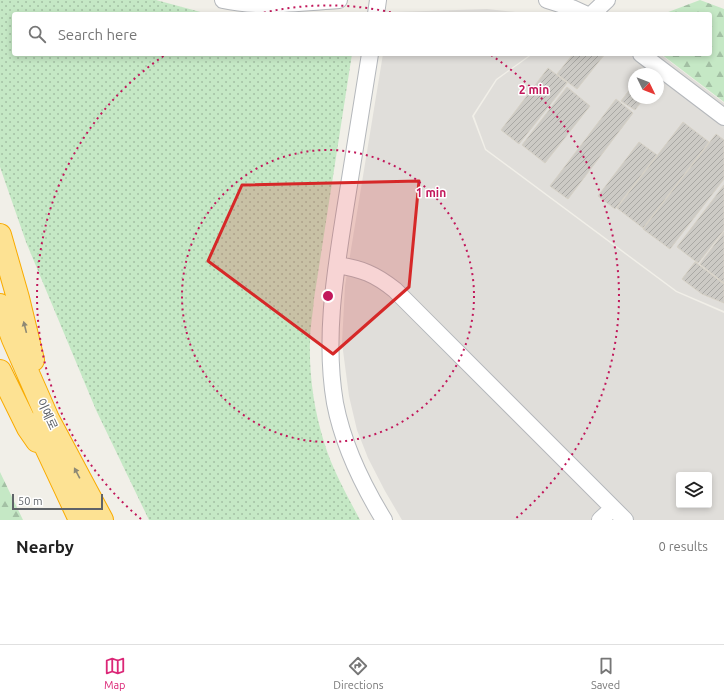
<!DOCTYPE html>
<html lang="en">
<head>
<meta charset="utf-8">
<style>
	:root { --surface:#fff; --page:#f6f6f6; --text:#222; --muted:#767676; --line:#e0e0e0; --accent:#db2777 }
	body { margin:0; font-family:Ubuntu,"Noto Sans KR",sans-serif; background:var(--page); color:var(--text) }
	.controls { position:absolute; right:12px; bottom:12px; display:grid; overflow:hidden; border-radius:4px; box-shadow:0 2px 6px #0003 }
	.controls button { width:36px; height:36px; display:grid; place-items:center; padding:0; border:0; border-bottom:1px solid var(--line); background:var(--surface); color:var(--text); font:20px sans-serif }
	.compass { position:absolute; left:628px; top:68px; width:36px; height:36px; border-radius:50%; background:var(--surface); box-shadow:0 2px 6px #0003; rotate:133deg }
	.scale { position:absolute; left:12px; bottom:10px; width:91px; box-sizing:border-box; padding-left:4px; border:2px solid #5f6368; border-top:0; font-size:11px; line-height:14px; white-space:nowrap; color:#5f6368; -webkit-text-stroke:3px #fff; paint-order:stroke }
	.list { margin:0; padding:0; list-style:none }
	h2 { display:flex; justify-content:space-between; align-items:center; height:52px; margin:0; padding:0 16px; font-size:17px }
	h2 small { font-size:13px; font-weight:400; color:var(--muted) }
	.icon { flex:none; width:22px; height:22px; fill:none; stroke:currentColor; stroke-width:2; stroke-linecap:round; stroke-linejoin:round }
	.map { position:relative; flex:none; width:724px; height:520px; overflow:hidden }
	.search { position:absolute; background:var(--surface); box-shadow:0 2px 6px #0003; left:12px; right:12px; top:12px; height:44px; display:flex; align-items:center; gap:10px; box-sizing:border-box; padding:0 14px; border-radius:4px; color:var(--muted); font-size:15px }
	.sheet { height:124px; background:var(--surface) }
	nav { display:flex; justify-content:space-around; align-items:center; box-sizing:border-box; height:56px; border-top:1px solid var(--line); background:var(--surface); font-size:11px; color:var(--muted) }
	nav a { display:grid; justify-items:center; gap:2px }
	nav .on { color:var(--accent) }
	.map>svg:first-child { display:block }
	.industrial { fill:#e0deda; fill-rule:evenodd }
	.grass { fill:url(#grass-dots) }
	.forest { fill:url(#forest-firs) }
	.building { fill:url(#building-hatch); stroke:#d6d1c6 }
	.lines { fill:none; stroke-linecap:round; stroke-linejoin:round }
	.minor-casing { stroke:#b5b8bc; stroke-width:18 }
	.highway-casing { stroke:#f9ab00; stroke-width:24 }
	.minor { stroke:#fff; stroke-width:16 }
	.highway { stroke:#fde293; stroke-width:22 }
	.oneway { fill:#8e8975 }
	.marked { fill:#d62828; fill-opacity:0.2; stroke:#d62828; stroke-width:3; stroke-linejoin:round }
	.ring { fill:none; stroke:#c2185b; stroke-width:2; stroke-dasharray:2 4 }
	.labels { text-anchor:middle; stroke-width:3; stroke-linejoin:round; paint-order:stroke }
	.street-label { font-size:12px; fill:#5f6368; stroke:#fff }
	.centre { fill:#c2185b; stroke:#fff; stroke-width:2 }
	.ring-label { font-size:12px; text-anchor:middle; font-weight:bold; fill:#c2185b; stroke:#fff; stroke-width:3; stroke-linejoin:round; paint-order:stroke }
</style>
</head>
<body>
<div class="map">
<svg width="724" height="520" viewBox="0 0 724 520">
	<defs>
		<pattern id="grass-dots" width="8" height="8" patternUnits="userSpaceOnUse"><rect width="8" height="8" fill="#c5e8c5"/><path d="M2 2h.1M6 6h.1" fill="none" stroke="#a3c0a4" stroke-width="1.8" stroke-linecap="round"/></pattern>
		<pattern id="forest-firs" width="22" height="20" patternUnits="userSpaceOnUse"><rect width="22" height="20" fill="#c5e8c5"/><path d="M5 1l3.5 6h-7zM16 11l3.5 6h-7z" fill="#a3c0a4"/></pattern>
		<pattern id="building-hatch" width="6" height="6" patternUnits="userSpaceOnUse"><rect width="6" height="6" fill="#cccac5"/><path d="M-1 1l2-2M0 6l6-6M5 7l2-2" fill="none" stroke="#a9a8a4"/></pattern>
	</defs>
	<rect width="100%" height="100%" fill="#f1efe8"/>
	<!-- industrial -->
	<path class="industrial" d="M487,9L535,14H394L396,12Z
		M383,54H531L496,79L472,116L485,150L676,292L724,313V520H402L385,491L368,458L357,430L349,396L342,343L345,286ZM679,475H709V505H679Z
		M533,54H660L724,103V311L677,291L486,149L474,116L497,80ZM634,74H658V98H634Z"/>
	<!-- grass -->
	<path class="grass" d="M0,0H156L208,14H14V54H352L314,299C313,313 310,328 310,342C309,375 314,410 324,442C332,469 347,495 360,520H149L96,410L26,242L0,167Z"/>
	<!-- forest -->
	<path class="forest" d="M700,0L724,9V102L661,54H710V14H663Z
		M0,472L23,520H0Z"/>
	<!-- building -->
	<path class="building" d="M573,54H605L577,89L557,74Z
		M548,68L567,83L519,144L501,130Z
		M634,84V98H644L635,110L621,101Z
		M567,87L590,106L545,163L522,145Z
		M616,99L633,113L568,199L550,186Z
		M683,122L709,142L643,228L617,208Z
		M716,134L724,140V179L670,249L643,229Z
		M639,142L657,155L615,209L598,196Z
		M724,185V230L698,263L677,247Z
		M724,232V283L700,264Z
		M695,262L724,284V303L702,294L682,279Z"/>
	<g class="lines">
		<!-- minor casing -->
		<g class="minor-casing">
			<path id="minor" d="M223,0C260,8 301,3 339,0
				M547,0L572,8L585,14
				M376,14L378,0
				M592,14L607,0
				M370,54C362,106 353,158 345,210C335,274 324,338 335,403C343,445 362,484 384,520
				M641,54L724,117
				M337,265C362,269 375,274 395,290L625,520
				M600,520L613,508"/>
		</g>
		<!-- highway casing -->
		<g class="highway-casing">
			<path id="highway" d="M0,235L18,298L33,360
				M0,305L13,339L48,419L102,520
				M0,371L28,428L37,441
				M35,424L80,520"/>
		</g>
		<!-- minor -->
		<use href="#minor" class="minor"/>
		<!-- highway -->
		<use href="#highway" class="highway"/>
	</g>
	<!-- one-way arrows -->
	<defs><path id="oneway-solid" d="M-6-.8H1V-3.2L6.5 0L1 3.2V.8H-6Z"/></defs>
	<g class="oneway">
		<use href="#oneway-solid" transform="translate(25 327) rotate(-104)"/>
		<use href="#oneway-solid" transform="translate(77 473) rotate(-118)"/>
	</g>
	<!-- marked area -->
	<path class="marked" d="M419,181L409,287L333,354L208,261L242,185Z"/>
	<!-- distance rings -->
	<g class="ring">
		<circle cx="328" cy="296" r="146"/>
		<path d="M141 519A291 291 0 0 1 165 55M258 14A291 291 0 0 1 398 14M491 55A291 291 0 0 1 515 519"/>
	</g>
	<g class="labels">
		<!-- street labels -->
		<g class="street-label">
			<text transform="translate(47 414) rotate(65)" y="4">이예로</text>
		</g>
	</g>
	<circle cx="328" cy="296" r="6" class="centre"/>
	<g class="ring-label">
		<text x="534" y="94">2 min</text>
		<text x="431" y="197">1 min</text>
	</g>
</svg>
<div class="controls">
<button><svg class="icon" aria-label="layers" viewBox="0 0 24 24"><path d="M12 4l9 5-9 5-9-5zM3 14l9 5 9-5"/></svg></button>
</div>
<svg class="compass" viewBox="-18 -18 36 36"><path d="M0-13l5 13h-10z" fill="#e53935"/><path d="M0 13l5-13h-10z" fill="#767676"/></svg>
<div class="scale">50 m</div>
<div class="search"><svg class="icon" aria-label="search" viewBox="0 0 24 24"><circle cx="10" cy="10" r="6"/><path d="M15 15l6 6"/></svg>Search here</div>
</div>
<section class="sheet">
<h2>Nearby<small>0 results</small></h2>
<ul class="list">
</ul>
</section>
<nav>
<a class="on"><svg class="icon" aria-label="map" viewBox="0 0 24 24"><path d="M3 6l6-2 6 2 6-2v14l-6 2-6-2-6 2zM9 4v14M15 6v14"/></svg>Map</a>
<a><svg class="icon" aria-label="directions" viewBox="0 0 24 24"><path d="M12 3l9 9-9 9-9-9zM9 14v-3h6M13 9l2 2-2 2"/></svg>Directions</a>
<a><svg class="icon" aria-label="saved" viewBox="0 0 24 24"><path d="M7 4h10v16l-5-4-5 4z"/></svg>Saved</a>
</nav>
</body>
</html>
